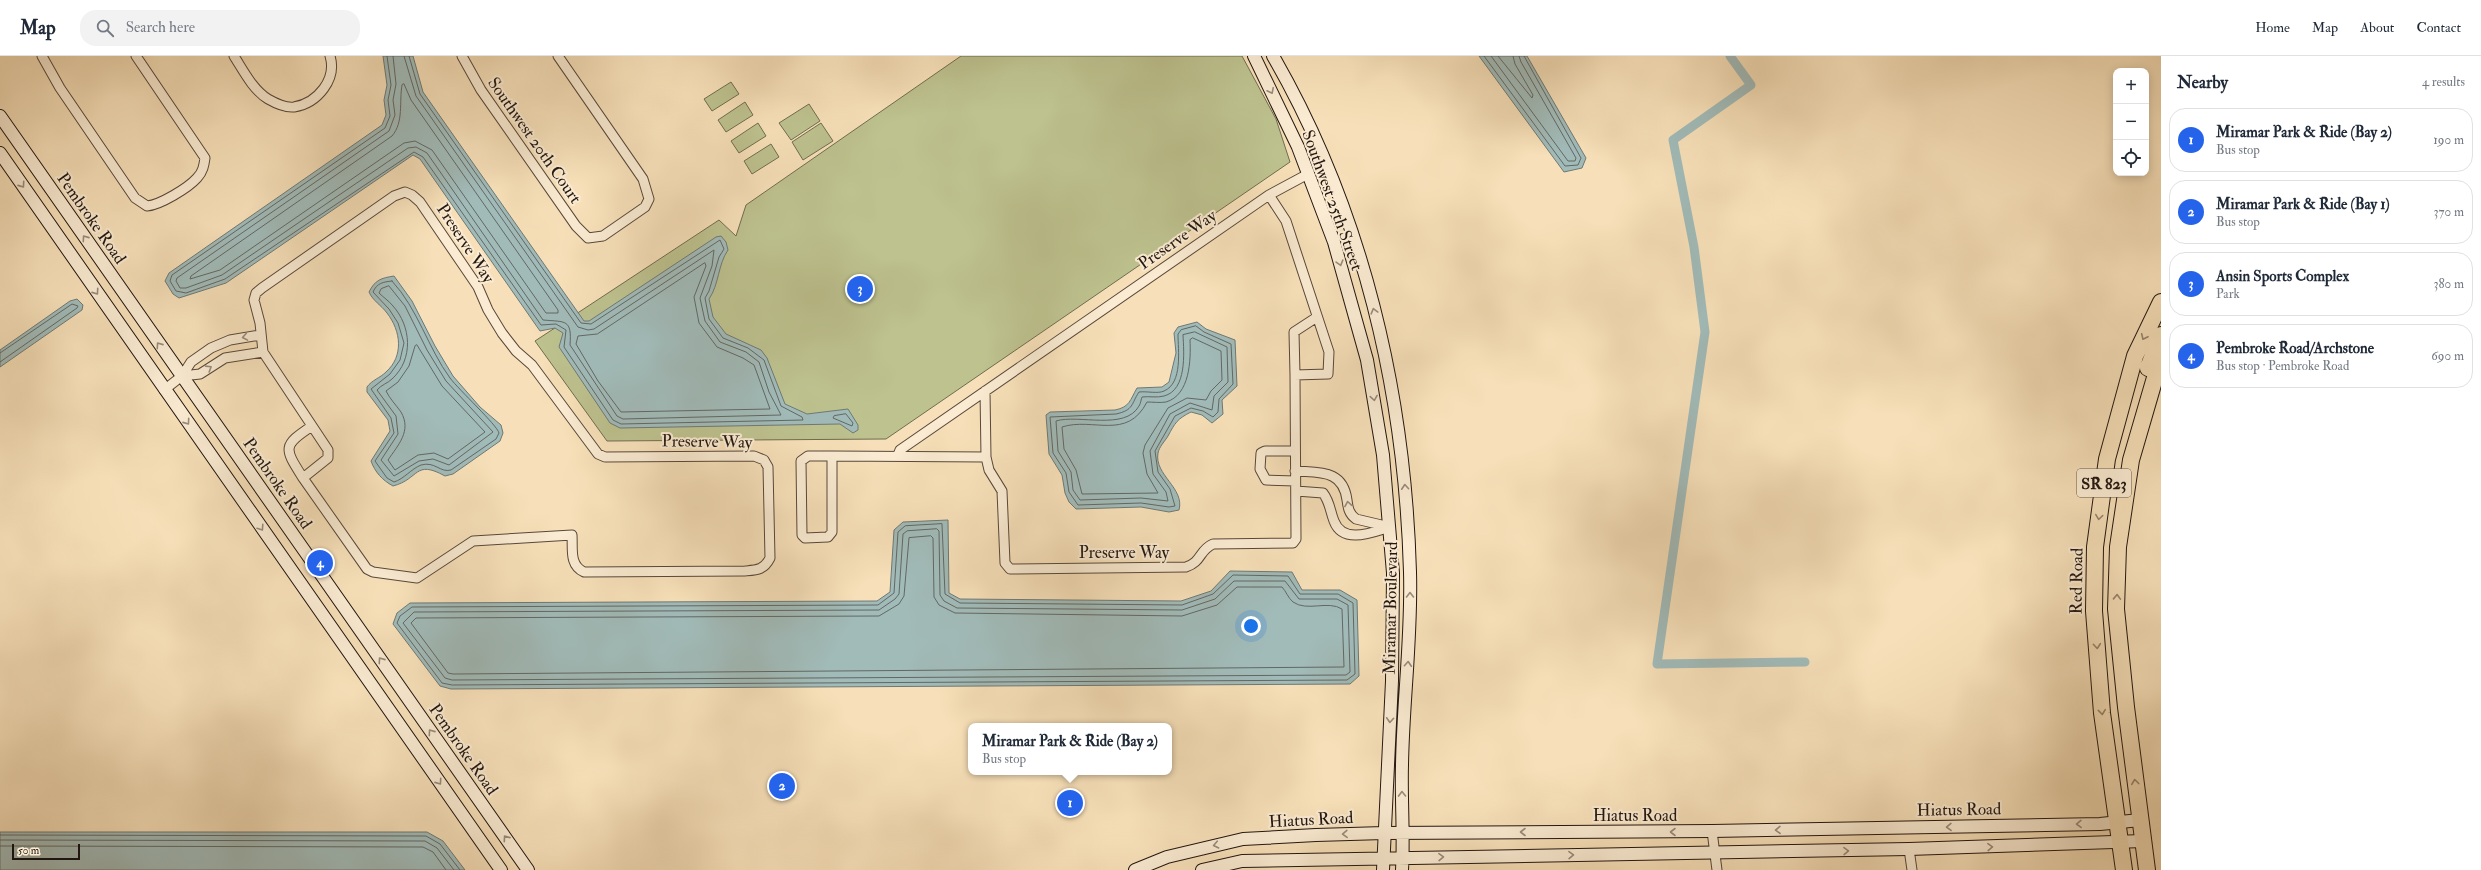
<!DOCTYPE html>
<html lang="en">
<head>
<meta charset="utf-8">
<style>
	:root { --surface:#fff; --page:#f2f2f3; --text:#1f2937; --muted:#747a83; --line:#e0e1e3; --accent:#2563eb }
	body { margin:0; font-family:"IM FELL Double Pica",serif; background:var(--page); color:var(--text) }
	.controls { position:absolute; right:12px; top:12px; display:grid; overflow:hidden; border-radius:8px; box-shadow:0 2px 10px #0003 }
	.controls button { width:36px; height:36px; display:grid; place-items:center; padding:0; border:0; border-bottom:1px solid var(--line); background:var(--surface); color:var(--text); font:20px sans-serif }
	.scale { position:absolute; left:12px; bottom:10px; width:68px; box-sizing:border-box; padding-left:4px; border:2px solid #221610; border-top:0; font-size:11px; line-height:14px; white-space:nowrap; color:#221610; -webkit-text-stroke:3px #faebd2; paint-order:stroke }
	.you { position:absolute; left:1251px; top:570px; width:14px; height:14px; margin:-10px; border:3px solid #fff; border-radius:50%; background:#1a73e8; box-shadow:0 0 0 6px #1a73e833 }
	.badge { display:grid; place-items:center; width:26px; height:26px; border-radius:50%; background:var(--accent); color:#fff; font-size:13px; font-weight:700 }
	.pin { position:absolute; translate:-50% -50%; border:2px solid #fff; box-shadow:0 1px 4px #0006 }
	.popup { position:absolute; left:968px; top:667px; width:204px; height:52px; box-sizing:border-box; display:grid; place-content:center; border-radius:8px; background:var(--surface); filter:drop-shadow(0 1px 3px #0005); font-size:13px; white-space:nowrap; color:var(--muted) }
	.popup b { font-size:15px; color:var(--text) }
	.popup::after { content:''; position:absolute; left:50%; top:100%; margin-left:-8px; border:8px solid transparent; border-top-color:var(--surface) }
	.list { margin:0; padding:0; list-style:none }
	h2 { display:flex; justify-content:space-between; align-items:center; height:52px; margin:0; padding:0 16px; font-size:17px }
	h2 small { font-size:13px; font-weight:400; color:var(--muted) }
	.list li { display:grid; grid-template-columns:26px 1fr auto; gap:12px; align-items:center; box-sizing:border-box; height:64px; margin:0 8px 8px; padding:0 8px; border:1px solid var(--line); border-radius:16px }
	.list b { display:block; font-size:15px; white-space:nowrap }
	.list p { margin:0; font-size:13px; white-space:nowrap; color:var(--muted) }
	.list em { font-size:13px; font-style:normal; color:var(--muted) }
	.icon { flex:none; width:22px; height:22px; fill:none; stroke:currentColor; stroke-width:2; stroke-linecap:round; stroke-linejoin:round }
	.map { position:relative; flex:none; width:2161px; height:814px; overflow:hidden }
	header { display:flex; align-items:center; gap:24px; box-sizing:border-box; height:56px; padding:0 20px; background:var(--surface); border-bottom:1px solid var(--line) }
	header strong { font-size:19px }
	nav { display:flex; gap:22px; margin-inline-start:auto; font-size:14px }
	.search { width:280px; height:36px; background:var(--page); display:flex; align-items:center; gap:10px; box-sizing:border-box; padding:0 14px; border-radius:16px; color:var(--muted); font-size:15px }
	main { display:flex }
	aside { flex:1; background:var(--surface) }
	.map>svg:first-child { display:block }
	.green { fill:#bdc28f; stroke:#706c50 }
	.water { fill:#a1bbb9; stroke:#6e7975 }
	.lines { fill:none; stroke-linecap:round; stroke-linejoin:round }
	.shore { stroke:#626864; stroke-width:1 }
	.canal { stroke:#a1bbb9; stroke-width:9 }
	.street-casing { stroke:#57483a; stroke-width:11 }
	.secondary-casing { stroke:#221610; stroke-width:14 }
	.highway-casing { stroke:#221610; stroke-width:18 }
	.street { stroke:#faebd2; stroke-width:9 }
	.secondary { stroke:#faebd2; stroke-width:12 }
	.highway { stroke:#f7e0b9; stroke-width:16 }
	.oneway { stroke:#998b7b }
	.oneway2 { stroke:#97856d }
	.labels { text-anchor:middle; stroke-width:4; stroke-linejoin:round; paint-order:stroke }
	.shield { fill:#faebd2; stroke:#63564a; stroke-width:1 }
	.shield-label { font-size:16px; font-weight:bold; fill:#221610 }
	.street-label { font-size:17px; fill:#221610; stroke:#faebd2 }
</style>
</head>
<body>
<header>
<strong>Map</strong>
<div class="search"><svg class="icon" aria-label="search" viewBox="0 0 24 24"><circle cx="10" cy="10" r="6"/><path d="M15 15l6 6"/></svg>Search here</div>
<nav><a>Home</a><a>Map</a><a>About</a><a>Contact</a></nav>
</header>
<main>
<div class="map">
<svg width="2161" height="814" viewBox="0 0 2161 814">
	<rect width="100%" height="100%" fill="#f7e0b9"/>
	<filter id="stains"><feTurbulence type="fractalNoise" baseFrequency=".005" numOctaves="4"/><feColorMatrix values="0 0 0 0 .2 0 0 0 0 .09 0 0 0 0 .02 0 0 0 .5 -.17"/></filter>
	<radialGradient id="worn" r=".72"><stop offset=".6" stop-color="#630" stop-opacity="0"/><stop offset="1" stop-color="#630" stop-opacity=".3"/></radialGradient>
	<!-- green -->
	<path class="green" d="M961,0H1242L1276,63L1290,106L886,383L607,385L535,285L719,164L736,180L746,149Z
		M731,26L739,38L712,55L704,43Z
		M745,46L753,59L726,76L718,64Z
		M809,48L820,65L791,84L779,67Z
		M758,67L766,80L739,97L731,85Z
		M821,67L833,85L803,104L792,86Z
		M771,88L779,101L752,118L744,105Z"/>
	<!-- water -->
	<path class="water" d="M383,0H413L423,36L584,265H589L716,181L721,180L726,186L728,194C718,208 719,229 709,243L713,261L726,278L761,294L767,302L785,348L807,358L848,353L858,369V374L853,377L840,368L620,372L610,367L559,291L563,277L555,272L540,275L420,103L413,99L226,227L179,242L173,238L165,225L169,217L382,69L386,59L384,44L387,29Z
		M1479,0H1527L1586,102L1582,112L1564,116Z
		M394,220L412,245L435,290L453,320L480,351L501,369L503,377L500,385L453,418L445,420C414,403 420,423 393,430C382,424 375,416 371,405L390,375L388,364L367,336V331C372,324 380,322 386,316C404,300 401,275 387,257C381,249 373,245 369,236C375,224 381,222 394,220Z
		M77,243L83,249L82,254L0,311V294L70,245Z
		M1197,266L1206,273L1235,284L1237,330L1222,344L1223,358L1212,367L1202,359L1191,356C1177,363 1175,367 1168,380C1165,385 1159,391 1158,397C1154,419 1185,432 1179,454L1169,456L1141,451L1076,453L1069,446L1065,437L1062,419L1049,398L1046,359L1050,356L1115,354C1130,351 1130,344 1137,332L1162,331L1169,326L1176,297L1174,277L1178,271Z
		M948,464L949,537L960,543L1181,545L1211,535L1230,515L1292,516L1302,534H1340L1357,544L1359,620L1350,628L451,633L440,630L393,568L397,557L410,547L877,545L890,536L894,474L903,466Z
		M0,776H427L443,785L465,814H0Z"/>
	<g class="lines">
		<!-- shore -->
		<path class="shore" d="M387,0L391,29L388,44L390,60L385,72L172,219L170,225L176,235L186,237L225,223L414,96L423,101L541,269L556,268L566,274L564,291L613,364L621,368L803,364L802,361L781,350L764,304L748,292L723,282L709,263L705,242L709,235L719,201L724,193L720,184L591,268L581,267L420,38L409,0
			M393,0L396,28L393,44L395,59L389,75L177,222L176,225L180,232H186L222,219L408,92L416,91L427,97L543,264C566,266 572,263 570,289L617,360L623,363L781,359L769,336L759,306L746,296L720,286L705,265L700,242L712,210L714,194L594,273L588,274L578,271L416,40L404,0
			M1484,0L1565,110L1578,109L1581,102L1524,0
			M1491,0L1568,105H1575L1576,102L1521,6L1519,0
			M1498,0L1532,42L1533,39L1515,8L1513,0
			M404,28L411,44L558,254V257H546L432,94L415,85L404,87L220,214L190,223L191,220L392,80C404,66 399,46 402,29Z
			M705,207L706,210L694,241L699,267L717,291L743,302L754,309L770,353L621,356L598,325L576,288L578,280L597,278Z
			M392,225C418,253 428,292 450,322C459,334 497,369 499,377L496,383L451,414C440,417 435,405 421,409C411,413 404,423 394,426L387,422L375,405L394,377L391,362L371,333L390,318L400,304L404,287L398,267L389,253L373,236C377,227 383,226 392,225Z
			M389,230L405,250L427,294L446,325L493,376L449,409L433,403L419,405L394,420L381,404L398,378L396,360L377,334C381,329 388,327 392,323C414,303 411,270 393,250C389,245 383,241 379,237L381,233Z
			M1196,270L1204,276L1231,288L1233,328L1219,343L1218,356L1213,361L1203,355L1191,352L1175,360L1155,395L1158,416L1170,433L1175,450L1169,451L1141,447L1078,449L1069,436L1066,417L1053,397L1050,361L1116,358C1134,354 1131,348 1139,336C1147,335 1158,338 1164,335C1183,327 1178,294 1178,278L1181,274Z
			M1195,276L1227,291L1228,326L1214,340L1212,354L1190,347L1170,358L1150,395L1153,418L1166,436L1168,445L1141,442L1080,444L1073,434L1071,416L1058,395L1056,365C1078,358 1125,375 1139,350C1141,347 1141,343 1142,341C1149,340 1157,342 1164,340C1187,334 1184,297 1183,279Z
			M1193,282L1221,295L1222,324L1211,335L1206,344L1187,342L1168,352L1145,389L1143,397L1147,418L1158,437L1082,438L1076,414L1064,393L1062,371C1093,361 1127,385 1147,346C1153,346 1160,347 1166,346C1190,339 1191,304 1190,284Z
			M417,289L442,330L485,376L448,403L434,397L418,399L395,414L388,404C398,389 412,375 401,356C396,349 390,343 386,335L398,326L409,310L415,290Z
			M0,297L72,248L78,250L77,252L0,306
			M846,358L853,367L852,370L833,362L834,360Z
			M942,468L945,538L960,547L1182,549L1213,538L1233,519L1288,520L1300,538H1338L1353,547L1355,618L1347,624L452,629L442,627L397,567L400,560L412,551L878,549L894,537L898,476L905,470Z
			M937,473L939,475L940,539L944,545L957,552L1182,554L1215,543L1234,525H1285L1299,543H1337L1348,549L1350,616L1346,619L452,624L445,622L403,567L414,556L879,554L895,543L899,538L903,478L907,475Z
			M931,480L933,482L934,541L939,549L955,557L1182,560L1217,549L1237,531H1282C1286,535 1288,542 1293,546C1307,556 1328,544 1342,553L1344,611L453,618L448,617L411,567L416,562L879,560L899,548L904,540L909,482Z
			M0,779L426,780L440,788L460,814
			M0,784L425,785L437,792L454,814
			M0,790L423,791L433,796L446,814"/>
		<!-- canal -->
		<path class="canal" d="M1730,0L1751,29L1673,84L1694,191L1705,276L1657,608L1805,606"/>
		<!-- street casing -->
		<g class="street-casing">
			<path id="street" d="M42,0L60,32L135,142L147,150C160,149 188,132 197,122C203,116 204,109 205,102L136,0
				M234,0C243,14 253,34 268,43C275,47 285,52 294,51C318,47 337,23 330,0
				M462,0L481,34L576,170L588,182L603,180L645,151L649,143L643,123L558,0
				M405,136L412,139L420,146L478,231L488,254L502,277L516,295L532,309L598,398L605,401L754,400L764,404L768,411L770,502C764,514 757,514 745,515L584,516C569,509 573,493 572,479L473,485L417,522L373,516L367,513L303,422L328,402V394L263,296L260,267L254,244L256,237L262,232L394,140Z
				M1295,319L1294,276L1317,261
				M182,320L200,318L225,302L263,296
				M164,334L182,320L191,306L211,292L230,284L260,279
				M985,335L986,401L989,414L1002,435L1005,507L1010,513L1186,511C1202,506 1199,494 1213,488L1293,487L1296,483L1295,319L1328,318L1329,296L1286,165L1269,139
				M1294,395H1265L1261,397L1260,413L1266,424L1295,425
				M898,399L900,394L1269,139L1308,118
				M808,400H832V476L828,481L805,482L802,479L801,405Z
				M832,400L986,401
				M1295,415C1319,417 1343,413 1347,444C1348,452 1349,458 1356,463L1390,471
				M303,422C284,392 282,390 312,370
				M1296,435L1323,437C1330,446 1330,455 1334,465C1343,489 1373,476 1390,471
				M1712,775L1717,814
				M1909,793L1912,814"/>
		</g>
		<!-- secondary casing -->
		<g class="secondary-casing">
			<path id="secondary" d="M1254,0L1298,91L1334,186L1367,304L1383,399L1393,517L1392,625L1383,814
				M1273,0C1363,156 1405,337 1410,516C1412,580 1403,644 1402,709C1401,744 1404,779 1402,814
				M0,60L528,814
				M0,97L501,814
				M1135,814L1167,801L1243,783L1316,779L1384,777L1712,775L2100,768L2140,764
				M1202,814L1242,805L1909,793L2143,785"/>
		</g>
		<!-- highway casing -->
		<g class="highway-casing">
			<path id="highway" d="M2148,312L2161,279
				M2124,814L2102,657L2094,555L2095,491L2107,403L2135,300L2161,246
				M2147,814L2126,651L2116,553L2118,491L2131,404L2161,301"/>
		</g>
		<!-- street -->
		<use href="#street" class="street"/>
		<!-- secondary -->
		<use href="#secondary" class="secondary"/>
		<!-- highway -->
		<use href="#highway" class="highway"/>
	</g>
	<!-- one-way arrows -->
	<defs><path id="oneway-chevron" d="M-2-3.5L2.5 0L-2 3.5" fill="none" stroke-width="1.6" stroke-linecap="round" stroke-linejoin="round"/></defs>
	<g class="oneway">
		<use href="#oneway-chevron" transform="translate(1271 35) rotate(64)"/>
		<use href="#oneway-chevron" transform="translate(22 129) rotate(55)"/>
		<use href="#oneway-chevron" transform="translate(85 182) rotate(-125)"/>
		<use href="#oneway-chevron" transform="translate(1340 207) rotate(74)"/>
		<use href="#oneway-chevron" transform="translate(96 236) rotate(55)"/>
		<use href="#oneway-chevron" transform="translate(1374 255) rotate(-105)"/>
		<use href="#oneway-chevron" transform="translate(245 281) rotate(170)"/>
		<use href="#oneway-chevron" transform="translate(159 289) rotate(-125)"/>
		<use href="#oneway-chevron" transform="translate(209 312) rotate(-32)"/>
		<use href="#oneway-chevron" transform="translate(1374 342) rotate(81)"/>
		<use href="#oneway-chevron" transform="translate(187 366) rotate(55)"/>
		<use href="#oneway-chevron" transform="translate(1405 431) rotate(-94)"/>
		<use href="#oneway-chevron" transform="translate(1348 448) rotate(-99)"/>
		<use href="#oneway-chevron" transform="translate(261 472) rotate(56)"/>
		<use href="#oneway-chevron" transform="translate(1410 539) rotate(-90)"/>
		<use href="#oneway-chevron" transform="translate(381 604) rotate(-125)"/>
		<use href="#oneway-chevron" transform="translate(1408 608) rotate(-86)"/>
		<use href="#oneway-chevron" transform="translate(1390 664) rotate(94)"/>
		<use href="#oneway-chevron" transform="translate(431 676) rotate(-125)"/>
		<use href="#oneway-chevron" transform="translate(439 726) rotate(55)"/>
		<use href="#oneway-chevron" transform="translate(1402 738) rotate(-91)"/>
		<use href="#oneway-chevron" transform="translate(2079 768) rotate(179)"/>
		<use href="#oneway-chevron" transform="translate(1949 771) rotate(179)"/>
		<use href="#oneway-chevron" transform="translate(1778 774) rotate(179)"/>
		<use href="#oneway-chevron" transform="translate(1523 776) rotate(180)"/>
		<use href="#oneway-chevron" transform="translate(1673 776) rotate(180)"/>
		<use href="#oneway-chevron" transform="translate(1345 778) rotate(178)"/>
		<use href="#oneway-chevron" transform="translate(506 782) rotate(-125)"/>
		<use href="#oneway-chevron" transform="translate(1216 789) rotate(168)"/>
		<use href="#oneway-chevron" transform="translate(1990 791) rotate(-2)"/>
		<use href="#oneway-chevron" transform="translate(1846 795) rotate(-1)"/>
		<use href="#oneway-chevron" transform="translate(1571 799) rotate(-1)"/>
		<use href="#oneway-chevron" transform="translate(1441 801) rotate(-1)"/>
	</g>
	<g class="oneway2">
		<use href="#oneway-chevron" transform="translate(2144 281) rotate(115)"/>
		<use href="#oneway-chevron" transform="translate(2099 461) rotate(98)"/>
		<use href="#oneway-chevron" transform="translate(2117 541) rotate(-88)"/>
		<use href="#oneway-chevron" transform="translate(2097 590) rotate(85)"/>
		<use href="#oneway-chevron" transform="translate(2102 656) rotate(84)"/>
		<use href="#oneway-chevron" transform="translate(2135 726) rotate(-97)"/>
	</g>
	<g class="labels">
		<!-- shield labels -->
		<rect class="shield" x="2077" y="413" width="54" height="28" rx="3"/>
		<g class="shield-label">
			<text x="2104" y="433">SR 823</text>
		</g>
		<!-- street labels -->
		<g class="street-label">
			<text transform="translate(535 84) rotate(55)" y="6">Southwest 20th Court</text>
			<text transform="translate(1333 144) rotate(70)" y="6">Southwest 25th Street</text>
			<text transform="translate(92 162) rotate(55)" y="6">Pembroke Road</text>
			<text transform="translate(1177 183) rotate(-35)" y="6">Preserve Way</text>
			<text transform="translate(466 187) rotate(57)" y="6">Preserve Way</text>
			<text transform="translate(707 385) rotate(1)" y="6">Preserve Way</text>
			<text transform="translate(278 427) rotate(55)" y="6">Pembroke Road</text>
			<text x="1124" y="502">Preserve Way</text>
			<text transform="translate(2076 525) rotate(-89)" y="6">Red Road</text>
			<text transform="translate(1390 552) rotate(-89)" y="6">Miramar Boulevard</text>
			<text transform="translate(464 693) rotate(55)" y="6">Pembroke Road</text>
			<text transform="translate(1959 753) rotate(-1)" y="6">Hiatus Road</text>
			<text x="1635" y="765">Hiatus Road</text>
			<text transform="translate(1311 763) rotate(-3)" y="6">Hiatus Road</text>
		</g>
	</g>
	<rect width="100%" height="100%" filter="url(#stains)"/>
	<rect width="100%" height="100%" fill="url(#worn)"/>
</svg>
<div class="controls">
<button>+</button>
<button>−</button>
<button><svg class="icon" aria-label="locate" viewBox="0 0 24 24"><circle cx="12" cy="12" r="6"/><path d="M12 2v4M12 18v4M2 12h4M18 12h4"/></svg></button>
</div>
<div class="scale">50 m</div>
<div class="you"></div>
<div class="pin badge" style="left:1070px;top:747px">1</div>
<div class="popup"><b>Miramar Park &amp; Ride (Bay 2)</b>Bus stop</div>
<div class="pin badge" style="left:782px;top:730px">2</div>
<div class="pin badge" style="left:860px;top:233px">3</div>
<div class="pin badge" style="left:320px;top:507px">4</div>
</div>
<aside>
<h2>Nearby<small>4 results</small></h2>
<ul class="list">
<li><span class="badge">1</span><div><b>Miramar Park &amp; Ride (Bay 2)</b><p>Bus stop</p></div><em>190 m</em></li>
<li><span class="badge">2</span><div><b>Miramar Park &amp; Ride (Bay 1)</b><p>Bus stop</p></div><em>370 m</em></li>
<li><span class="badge">3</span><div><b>Ansin Sports Complex</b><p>Park</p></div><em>380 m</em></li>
<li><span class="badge">4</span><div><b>Pembroke Road/Archstone</b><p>Bus stop · Pembroke Road</p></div><em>690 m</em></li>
</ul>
</aside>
</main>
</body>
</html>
